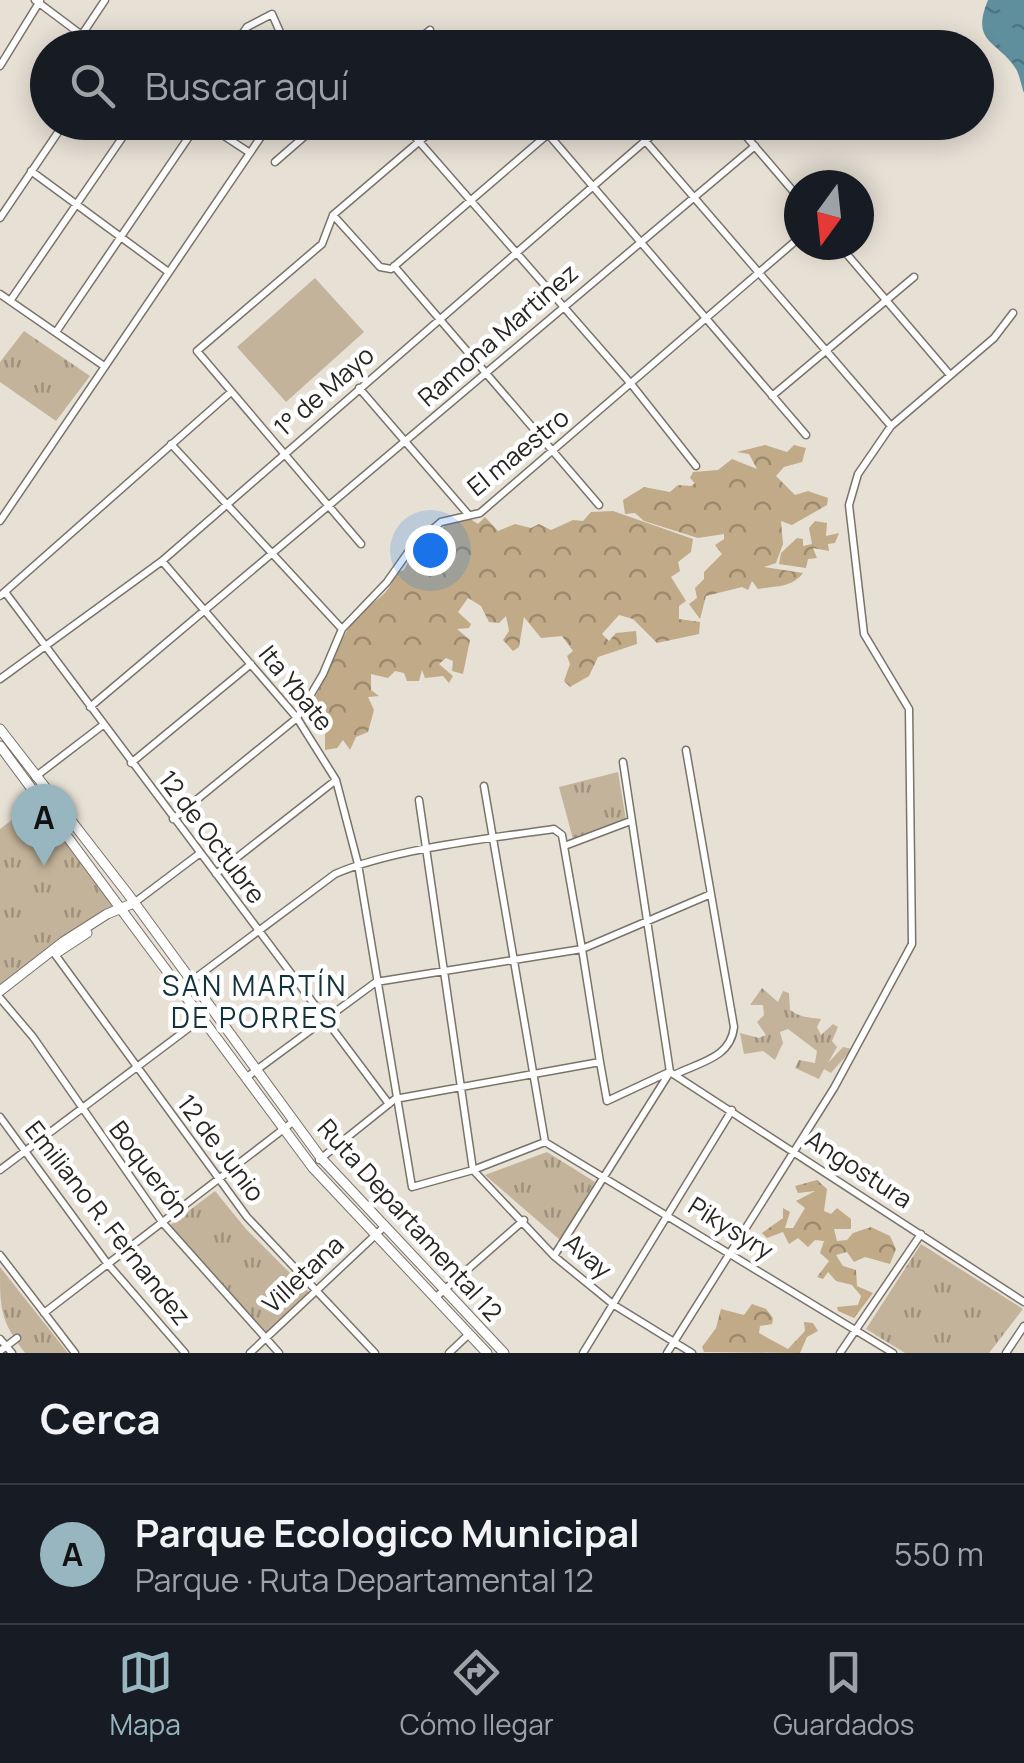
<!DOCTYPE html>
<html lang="es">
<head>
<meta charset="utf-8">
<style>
	:root { --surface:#171b24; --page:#242831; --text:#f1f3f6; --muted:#9ea1a6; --line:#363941; --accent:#97b6c0 }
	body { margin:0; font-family:Manrope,sans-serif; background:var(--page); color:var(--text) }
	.compass { position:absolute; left:784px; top:170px; width:90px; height:90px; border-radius:50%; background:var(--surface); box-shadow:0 5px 25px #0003; rotate:195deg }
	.you { position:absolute; left:430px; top:550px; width:35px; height:35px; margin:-25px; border:8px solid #fff; border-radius:50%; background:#1a73e8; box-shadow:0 0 0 15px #1a73e833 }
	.badge { display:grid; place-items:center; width:65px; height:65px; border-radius:50%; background:var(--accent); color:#111; font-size:32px; font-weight:700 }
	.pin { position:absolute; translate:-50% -82px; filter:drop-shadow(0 2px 5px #0008) }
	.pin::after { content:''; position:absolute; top:52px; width:35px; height:30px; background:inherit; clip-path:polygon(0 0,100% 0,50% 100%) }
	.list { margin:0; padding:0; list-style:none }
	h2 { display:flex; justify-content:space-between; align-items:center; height:130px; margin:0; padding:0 40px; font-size:42px }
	h2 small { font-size:32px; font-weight:400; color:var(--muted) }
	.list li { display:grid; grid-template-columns:65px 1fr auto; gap:30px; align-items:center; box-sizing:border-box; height:140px; padding:0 40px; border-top:2px solid var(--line) }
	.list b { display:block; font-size:38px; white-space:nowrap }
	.list p { margin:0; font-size:32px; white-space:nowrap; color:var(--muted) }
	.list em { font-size:32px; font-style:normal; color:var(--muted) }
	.icon { flex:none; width:55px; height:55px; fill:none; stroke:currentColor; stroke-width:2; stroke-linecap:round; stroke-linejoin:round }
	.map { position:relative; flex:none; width:1024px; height:1353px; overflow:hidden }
	.search { position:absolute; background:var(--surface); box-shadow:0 5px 25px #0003; left:30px; right:30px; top:30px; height:110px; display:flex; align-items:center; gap:25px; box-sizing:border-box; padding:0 35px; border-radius:55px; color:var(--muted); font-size:38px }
	.sheet { height:270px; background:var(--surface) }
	nav { display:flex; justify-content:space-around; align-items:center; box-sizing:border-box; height:140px; border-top:2px solid var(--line); background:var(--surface); font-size:28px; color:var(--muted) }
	nav a { display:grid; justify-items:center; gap:5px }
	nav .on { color:var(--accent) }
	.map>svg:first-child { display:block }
	.grass { fill:#c3b39a }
	.forest { fill:url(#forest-crowns) }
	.park { fill:url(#park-tufts) }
	.water { fill:url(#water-ripples) }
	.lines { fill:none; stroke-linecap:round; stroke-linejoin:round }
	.street-casing { stroke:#79736a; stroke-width:9 }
	.secondary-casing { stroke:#79736a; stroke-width:11 }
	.street { stroke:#fff; stroke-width:6 }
	.secondary { stroke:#fff; stroke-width:9 }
	.labels { text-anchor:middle; stroke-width:9; stroke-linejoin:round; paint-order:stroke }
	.street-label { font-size:25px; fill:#282622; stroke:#fff }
	.neighbourhood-label { font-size:28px; letter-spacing:2.5px; fill:#13323b; stroke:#fff }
</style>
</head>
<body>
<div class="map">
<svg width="1024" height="1353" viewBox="0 0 1024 1353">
	<defs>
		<pattern id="forest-crowns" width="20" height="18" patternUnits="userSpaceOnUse" patternTransform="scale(2.5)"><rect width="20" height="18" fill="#c1aa87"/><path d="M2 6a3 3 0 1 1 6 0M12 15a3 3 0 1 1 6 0" fill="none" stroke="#9d8a6e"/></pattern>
		<pattern id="park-tufts" width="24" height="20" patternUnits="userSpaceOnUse" patternTransform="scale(2.5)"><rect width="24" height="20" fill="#c3b39a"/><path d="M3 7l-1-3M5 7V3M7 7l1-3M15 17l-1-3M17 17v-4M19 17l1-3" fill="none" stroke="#9e917d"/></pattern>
		<pattern id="water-ripples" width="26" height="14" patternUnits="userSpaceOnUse" patternTransform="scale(2.5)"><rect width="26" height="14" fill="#5f8e9d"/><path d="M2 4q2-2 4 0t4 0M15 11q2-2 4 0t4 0" fill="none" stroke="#4e7480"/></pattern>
	</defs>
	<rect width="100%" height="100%" fill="#e7e0d5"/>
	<!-- grass -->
	<path class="grass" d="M315,278L364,332L286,402L237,347Z"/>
	<!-- forest -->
	<path class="forest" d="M765,445L787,452L794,445L806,448L802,462L784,467L776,476L795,495L808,491L828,498L827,505L792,525L781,521L783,544L776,563L764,567L803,573C792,588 774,586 758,589L752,581L748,590L742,587L706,596L700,619L689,604L697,598L695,588L704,579V572L722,554L715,545L724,539V534L698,538L644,521L635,513L625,514L623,500L644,487L670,492L678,485L691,486L695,483L690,478L693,472L718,470L732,459L757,469L749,454L737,452Z
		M613,511L693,539L691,552L678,562L680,571L671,577L686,601L679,606V619L700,622L699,634L657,643L633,619L619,615L602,634L609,641L616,633L636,631L637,644L598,657L589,676L570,687L564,681L570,664L567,656L573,651L562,636L541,638L524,617L519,647L513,651L503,640L509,631L506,616L499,623L489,622L481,606L468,598L458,612L471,624L469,628L457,629L470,640L463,674L452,671L453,661L446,658L439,664L453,676L449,683L443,676L425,678L422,670L419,681H407L404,673L395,671L388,678L371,674V690L379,696L368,697L374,710L368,732L356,737L350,750L343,740L337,748L325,750V714L321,710L315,715L307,711C325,684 333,650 352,623C366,602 390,599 395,573L404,570L413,552L428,546L429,538L438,535L448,521L469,518L478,524L485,517L498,531L515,524L531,528L539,524L551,530L573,520L583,521L591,512Z
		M815,521L827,523L826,536L839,533L835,543L828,544L829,551L813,548L817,558L808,559L806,568L779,564L781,553L797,538L803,539V546L812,544L809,528Z
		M817,1180L827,1189L824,1211L831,1214L837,1208L851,1219V1229H834L837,1241L847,1240L853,1233L871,1227L890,1236L896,1249L890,1264L865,1257L854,1262L847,1252L836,1255L843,1266L856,1270L857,1286L873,1293L854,1318L838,1311L837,1307L858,1305L861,1296L852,1285L836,1281L828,1272L823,1279L817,1277L829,1261L820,1253L824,1241L815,1240L808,1247L798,1238L789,1244L783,1232L767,1238L762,1233L783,1218V1208L790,1212L785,1228H793L805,1208L796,1201L815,1191L798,1193L795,1186Z
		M752,1304L766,1309L773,1318L772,1324L760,1326L759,1333L788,1349L805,1331L804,1322L813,1323L818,1331L807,1337L800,1353L704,1352L702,1347L716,1328L721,1309L744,1315Z"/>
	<!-- park -->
	<path class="park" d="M24,331L90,376L56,421L0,382V362Z
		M618,772L626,820L573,839L559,787Z
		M38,800L117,903L0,998V829Z
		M762,988L778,1002L783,991L789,993L790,1010C802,1018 807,1017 821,1019L817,1027L821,1035L833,1024L838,1027L832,1041L837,1047L828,1063L843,1047L852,1049L831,1073L824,1069L819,1079L795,1068L799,1060L815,1063L817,1051L788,1029L780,1032L783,1043L775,1060L763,1051L744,1054L740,1033L759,1038L766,1035L757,1022L764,1015L763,1005H750Z
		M547,1152L595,1182L560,1240L485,1175Z
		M215,1191L246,1229L309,1292L267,1333L169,1226Z
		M921,1244L1023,1309L989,1353H905L866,1329Z
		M0,1267L68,1353H25C0,1320 0,1309 0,1267Z"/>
	<!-- water -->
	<path class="water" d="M988,0H1024V93C1021,85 1020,76 1016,69C998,40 970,44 988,0Z"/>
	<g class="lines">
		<!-- street casing -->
		<g class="street-casing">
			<path id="street" d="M35,0L99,48
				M73,48L105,0
				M232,48L247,27L272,14L287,48
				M409,48L430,30
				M0,66L40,1
				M203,122L247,151
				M402,122L632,385L696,466
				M629,122L891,426
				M734,122L799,198
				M548,134L806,435
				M275,162L321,122
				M31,171L167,271
				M333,215L380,267L391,269L562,122
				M0,218L65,122
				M839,245L950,375
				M394,266L599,505
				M0,294L104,366
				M10,301L133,122
				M56,332L199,122
				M359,388L467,513
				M772,396L914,277
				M171,444L342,629
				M0,521L271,122
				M361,544L197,351L322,244L333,215L442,122
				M162,561L297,718L336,780L358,864L412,1187L473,1170L545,1142
				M5,592L389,1104
				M0,596L231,392
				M0,679L162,561L667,122
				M90,707L755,146
				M131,763L251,664
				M35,777L103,725
				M484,786L545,1142
				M419,800L473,1170L554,1256L614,1305L692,1353
				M173,819L297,718L323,674L342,629L387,582L411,548L441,522L480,513L799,238
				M567,845L628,822
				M216,874L336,780
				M134,903L199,854
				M54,953L247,1217L375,1353
				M182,988L335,874C392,849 491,838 554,829L562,835L582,949L711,894
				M0,998L33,1037L162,1222L279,1353
				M600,1062L607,1101L669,1072
				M670,1072L1024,1302
				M676,1074C701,1062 731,1057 734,1027L686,750
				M247,1077L376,982L582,949L600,1062L395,1099L319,1160
				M0,1117L107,1263L185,1353
				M545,1142L893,1353
				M0,1170L202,1018
				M0,1255L75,1353
				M554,1256L670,1072L623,762
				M435,1298L524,1220
				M44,1313L294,1121
				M0,1339L12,1353
				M0,1351L17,1338
				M250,1353L385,1226
				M449,1353L469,1334
				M583,1353L732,1110
				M667,1353L834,1088L912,944L909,709L864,634L849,505L858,474L891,426L994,338L1013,313
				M840,1353L921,1234
				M1006,1353L1024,1326"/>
		</g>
		<!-- secondary casing -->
		<g class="secondary-casing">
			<path id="secondary" d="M0,729L128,894L321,1158L504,1353
				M0,746L313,1168L487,1353
				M58,952L87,933
				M0,991L63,942L107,914L134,903"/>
		</g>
		<!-- street -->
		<use href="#street" class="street"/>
		<!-- secondary -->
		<use href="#secondary" class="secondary"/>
	</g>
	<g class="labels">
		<!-- street labels -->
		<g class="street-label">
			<text transform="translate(498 335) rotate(-41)" y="9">Ramona Martinez</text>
			<text transform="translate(324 391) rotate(-41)" y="9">1° de Mayo</text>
			<text transform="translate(518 452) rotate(-39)" y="9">El maestro</text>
			<text transform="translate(296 688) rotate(51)" y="9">Ita Ybate</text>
			<text transform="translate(212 837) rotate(53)" y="9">12 de Octubre</text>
			<text transform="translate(221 1148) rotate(53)" y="9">12 de Junio</text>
			<text transform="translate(149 1169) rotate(53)" y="9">Boquerón</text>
			<text transform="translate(859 1169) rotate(33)" y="9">Angostura</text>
			<text transform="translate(410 1220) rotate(48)" y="9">Ruta Departamental 12</text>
			<text transform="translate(108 1223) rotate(52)" y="9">Emiliano R. Fernandez</text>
			<text transform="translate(731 1228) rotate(32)" y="9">Pikysyry</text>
			<text transform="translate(588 1256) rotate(41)" y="9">Avay</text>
			<text transform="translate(303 1274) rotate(-43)" y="9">Villetana</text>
		</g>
		<!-- neighbourhood labels -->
		<g class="neighbourhood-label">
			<text x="255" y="996">SAN MARTÍN<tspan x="255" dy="32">DE PORRES</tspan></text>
		</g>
	</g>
</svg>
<svg class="compass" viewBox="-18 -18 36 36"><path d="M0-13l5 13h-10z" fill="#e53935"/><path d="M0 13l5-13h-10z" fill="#9ea1a6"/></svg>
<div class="you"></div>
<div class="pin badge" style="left:44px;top:866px">A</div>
<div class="search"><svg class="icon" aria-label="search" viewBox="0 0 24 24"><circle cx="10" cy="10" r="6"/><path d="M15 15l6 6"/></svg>Buscar aquí</div>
</div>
<section class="sheet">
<h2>Cerca<small></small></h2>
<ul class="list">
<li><span class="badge">A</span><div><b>Parque Ecologico Municipal</b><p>Parque · Ruta Departamental 12</p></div><em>550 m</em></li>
</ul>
</section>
<nav>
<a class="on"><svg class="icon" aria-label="map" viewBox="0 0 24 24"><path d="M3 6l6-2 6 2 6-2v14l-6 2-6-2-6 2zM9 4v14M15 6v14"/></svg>Mapa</a>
<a><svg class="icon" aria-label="directions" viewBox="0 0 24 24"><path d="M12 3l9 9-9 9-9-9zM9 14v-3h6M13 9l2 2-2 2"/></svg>Cómo llegar</a>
<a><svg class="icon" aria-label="saved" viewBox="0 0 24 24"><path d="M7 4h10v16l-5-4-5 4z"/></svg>Guardados</a>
</nav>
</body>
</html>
